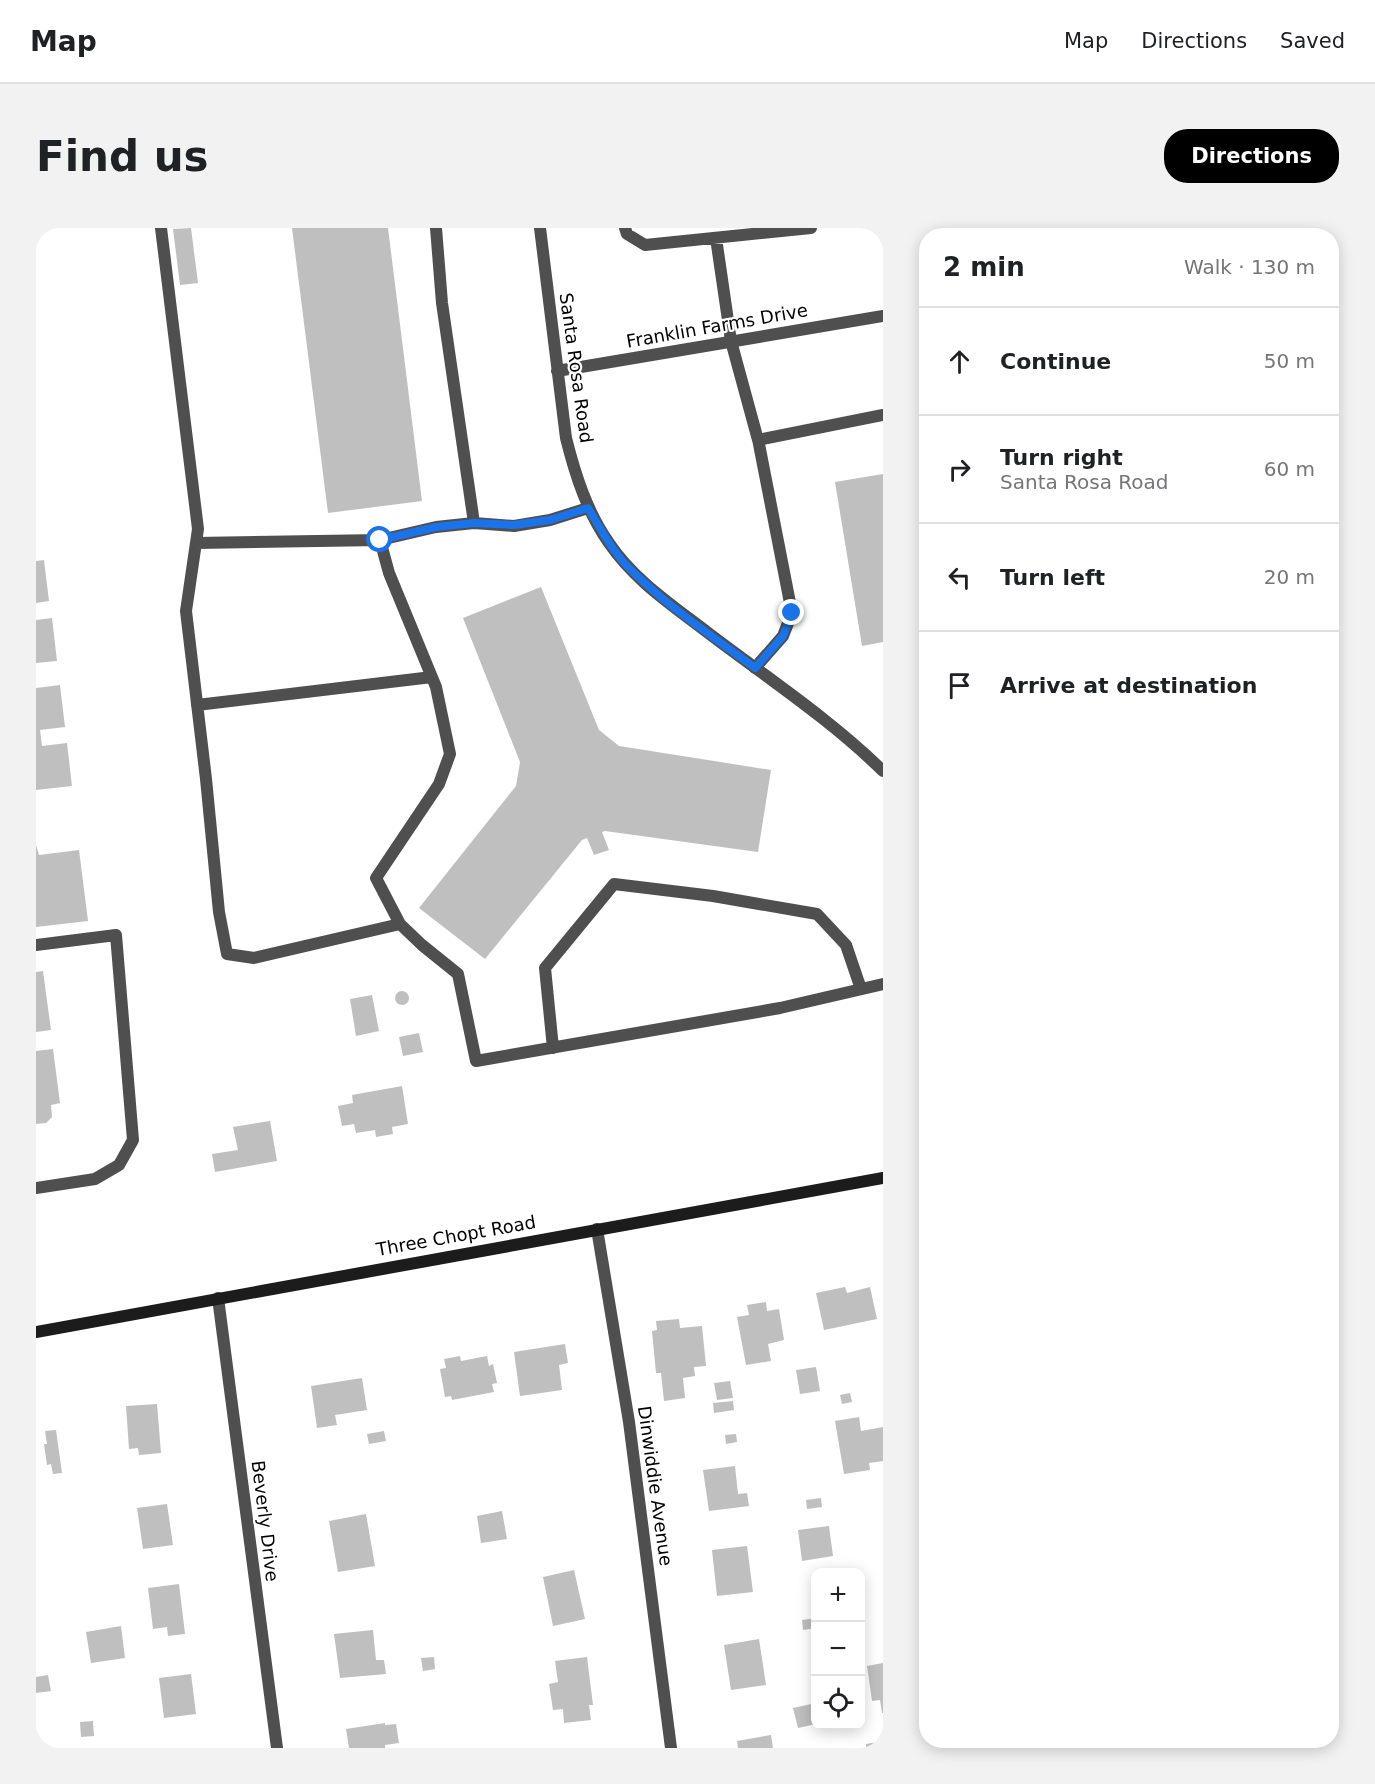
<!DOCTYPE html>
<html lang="en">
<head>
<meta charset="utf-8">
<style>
	:root { --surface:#fff; --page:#f2f2f2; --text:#202124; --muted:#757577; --line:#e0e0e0; --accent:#000 }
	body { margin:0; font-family:"DejaVu Sans",sans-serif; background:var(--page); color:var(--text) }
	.controls { position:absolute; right:18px; bottom:18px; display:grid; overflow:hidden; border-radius:12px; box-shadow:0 3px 15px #0003 }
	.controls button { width:54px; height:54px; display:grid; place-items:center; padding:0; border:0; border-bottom:2px solid var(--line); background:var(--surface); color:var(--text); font:30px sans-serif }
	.stop { position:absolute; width:18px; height:18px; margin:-14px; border:4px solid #1a73e8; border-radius:50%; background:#fff }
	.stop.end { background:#1a73e8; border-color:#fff; box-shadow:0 2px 6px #0008 }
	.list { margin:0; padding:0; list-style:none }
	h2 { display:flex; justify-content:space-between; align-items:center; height:78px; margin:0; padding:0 24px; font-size:26px }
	h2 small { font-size:20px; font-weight:400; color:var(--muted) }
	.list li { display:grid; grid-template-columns:39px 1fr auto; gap:18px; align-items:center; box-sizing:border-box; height:108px; padding:0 24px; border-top:2px solid var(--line) }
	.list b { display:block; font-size:22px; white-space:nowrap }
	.list p { margin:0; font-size:20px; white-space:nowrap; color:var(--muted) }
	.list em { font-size:20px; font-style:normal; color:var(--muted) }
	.icon { flex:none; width:33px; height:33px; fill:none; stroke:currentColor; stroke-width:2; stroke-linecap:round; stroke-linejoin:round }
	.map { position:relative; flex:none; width:847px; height:1520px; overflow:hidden; border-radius:24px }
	header { display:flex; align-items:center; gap:36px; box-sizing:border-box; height:84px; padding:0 30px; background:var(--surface); border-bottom:2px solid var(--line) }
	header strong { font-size:28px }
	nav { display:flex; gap:33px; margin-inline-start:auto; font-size:21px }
	.intro { display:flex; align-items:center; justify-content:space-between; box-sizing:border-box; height:144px; padding:0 36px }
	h1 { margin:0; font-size:42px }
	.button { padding:15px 27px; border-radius:24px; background:var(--accent); color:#fff; font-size:21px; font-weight:700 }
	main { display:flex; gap:36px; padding:0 36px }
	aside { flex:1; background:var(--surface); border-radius:24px; box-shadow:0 3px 15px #0003 }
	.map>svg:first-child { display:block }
	.building { fill:#bfbfbf }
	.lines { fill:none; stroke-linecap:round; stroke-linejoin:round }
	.lane { stroke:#4f4f4f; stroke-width:12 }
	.street { stroke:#4f4f4f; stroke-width:12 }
	.secondary { stroke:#1c1c1c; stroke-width:12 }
	.route { stroke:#1a73e8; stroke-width:8 }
	.labels { text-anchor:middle; stroke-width:4.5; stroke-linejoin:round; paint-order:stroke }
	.street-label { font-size:18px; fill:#000; stroke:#fff }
</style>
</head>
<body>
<header>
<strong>Map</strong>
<nav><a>Map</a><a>Directions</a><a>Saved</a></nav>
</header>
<div class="intro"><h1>Find us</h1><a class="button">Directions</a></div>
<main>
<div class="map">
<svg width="847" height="1520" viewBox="0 0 847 1520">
	<rect width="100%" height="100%" fill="#fff"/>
	<!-- building -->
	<path class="building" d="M155,0L162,55L144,57L137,1Z
		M256,0H352L386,273L292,285Z
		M847,246V414L826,418L799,254Z
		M8,332L13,373L0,375V333Z
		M505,359L563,502L583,518L735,542L722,624L569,603L566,604L573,622L558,627L551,610L546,612L449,731L383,680L480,558L484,534L427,390Z
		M16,390L21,433L0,435V392Z
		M24,457L29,499L4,502L6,518L31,515L36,558L0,562V460Z
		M0,617L3,627L43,622L52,693L0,699Z
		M7,743L15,802L0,804V744Z
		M359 770a7 7 0 1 1 14 0a7 7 0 1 1-14 0Z
		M336,767L343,803L320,808L314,771Z
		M383,805L387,824L367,828L363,809Z
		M17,821L24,875L15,877L16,889L10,895L0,896V823Z
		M366,858L372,896L356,899L357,906L340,909L339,902L320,905L318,896L306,898L302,878L317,875L316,867Z
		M234,893L241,933L179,944L176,926L202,922L197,899Z
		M809,1059L811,1065L834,1059L841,1091L788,1102L780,1065Z
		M730,1074L731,1083L743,1081L748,1112L732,1116L735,1133L710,1137L701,1089L713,1087L711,1077Z
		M643,1091L644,1100L666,1098L670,1138L658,1139L659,1148L647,1150L649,1170L628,1173L625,1145H620L616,1103L621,1102L620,1093Z
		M529,1116L532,1135L523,1137L526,1162L484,1168L478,1124Z
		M424,1128L425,1133L451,1128L453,1138L457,1136L461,1155L456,1156L458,1164L416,1172L415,1168L409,1169L404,1141L410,1140L408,1131Z
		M780,1139L784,1163L764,1166L760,1142Z
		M326,1150L331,1182L299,1187L301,1197L281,1200L275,1158Z
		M694,1153L697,1170L681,1172L678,1155Z
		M814,1165L816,1174L806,1176L804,1167Z
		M697,1173L698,1182L678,1185L677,1175Z
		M121,1176L125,1225L103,1227L102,1220L93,1221L90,1178Z
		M823,1189L825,1203L847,1199V1233L833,1235L834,1242L808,1246L799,1193Z
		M20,1202L26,1245L17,1246L15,1236L11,1237L8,1216H11L9,1203Z
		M348,1203L350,1213L333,1216L331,1206Z
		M700,1206L701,1214L690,1216L689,1207Z
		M699,1238L702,1266L711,1265L713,1278L673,1283L667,1242Z
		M785,1270L786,1279L771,1281L770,1272Z
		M131,1276L137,1317L107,1321L101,1280Z
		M466,1283L471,1311L445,1315L441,1288Z
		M330,1286L339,1338L302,1344L293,1293Z
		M793,1298L797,1328L766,1333L762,1302Z
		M711,1318L717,1364L681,1368L676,1322Z
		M538,1342L549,1391L517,1398L507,1349Z
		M143,1356L149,1406L132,1408L131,1399L117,1401L112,1360Z
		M780,1390V1400L767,1402L766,1392Z
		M85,1398L89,1430L55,1435L50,1404Z
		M337,1402L340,1432H348L350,1446L304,1450L298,1406Z
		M723,1411L730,1457L695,1462L688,1417Z
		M398,1429L399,1441L387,1443L385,1430Z
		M551,1429L557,1477H553L555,1492L528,1495L527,1481L517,1482L513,1456L522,1454L519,1433Z
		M847,1435V1485H846L844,1472L836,1473L831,1438Z
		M155,1446L160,1486L128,1490L123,1450Z
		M12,1447L15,1463L0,1465V1449Z
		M780,1475V1496L762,1500L757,1480Z
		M57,1493L58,1508L45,1509L44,1494Z
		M349,1495V1497L360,1496L363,1515L349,1517V1520H313L310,1501Z
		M735,1507L737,1520H702L701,1513Z
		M847,1513V1520H830V1516Z"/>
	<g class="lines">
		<!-- lane -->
		<path class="lane" d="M125,0L162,301L150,383L170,551L183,684L191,726L218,730L364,696
			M400,0L406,75L438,295L400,299L344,312L353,345L400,459L414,526L403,556L340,650L364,696L386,717L422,746L440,833L744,780L847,756
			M589,0L591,6L609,17L775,0
			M680,10L695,113L722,212L847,187
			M438,295L478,298L514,292L552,280
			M160,315L344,312
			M719,440L747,408L756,385L722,211
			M161,477L396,449
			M0,717L80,707L97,912L83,937L59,951L0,960
			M517,820L509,740L578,656L677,668L781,686L810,717L825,761"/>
		<!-- street -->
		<path class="street" d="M504,0L530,210C539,246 551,284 573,315C598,352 636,377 671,404C730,449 794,491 847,543
			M521,143L847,88
			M561,1001L593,1194L635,1520
			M182,1070L241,1520"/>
		<!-- secondary -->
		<path class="secondary" d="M0,1104L847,950"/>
	</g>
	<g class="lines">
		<!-- route -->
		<path class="route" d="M344,312L400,299L438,295L478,297L514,292L552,280C564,300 575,321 591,338C629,377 676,408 719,440L747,408L756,385"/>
	</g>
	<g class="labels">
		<!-- street labels -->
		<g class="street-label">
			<text transform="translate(681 98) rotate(-10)" y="6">Franklin Farms Drive</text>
			<text transform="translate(540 140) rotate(82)" y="6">Santa Rosa Road</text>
			<text transform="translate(420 1008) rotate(-10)" y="6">Three Chopt Road</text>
			<text transform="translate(619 1258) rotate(82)" y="6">Dinwiddie Avenue</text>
			<text transform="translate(229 1293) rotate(83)" y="6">Beverly Drive</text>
		</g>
	</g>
</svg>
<div class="controls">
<button>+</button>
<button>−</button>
<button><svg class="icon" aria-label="locate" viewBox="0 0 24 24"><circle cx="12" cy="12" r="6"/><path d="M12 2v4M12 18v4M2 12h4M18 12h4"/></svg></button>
</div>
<div class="stop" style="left:344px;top:312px"></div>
<div class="stop end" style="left:756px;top:385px"></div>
</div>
<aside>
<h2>2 min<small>Walk · 130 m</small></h2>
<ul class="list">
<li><svg class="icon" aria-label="ahead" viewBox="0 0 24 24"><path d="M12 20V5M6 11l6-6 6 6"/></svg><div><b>Continue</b></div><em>50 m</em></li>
<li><svg class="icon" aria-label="right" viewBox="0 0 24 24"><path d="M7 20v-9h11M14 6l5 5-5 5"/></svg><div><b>Turn right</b><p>Santa Rosa Road</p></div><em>60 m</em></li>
<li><svg class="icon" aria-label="left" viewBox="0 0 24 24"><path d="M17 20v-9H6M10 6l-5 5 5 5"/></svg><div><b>Turn left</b></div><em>20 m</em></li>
<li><svg class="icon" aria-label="arrive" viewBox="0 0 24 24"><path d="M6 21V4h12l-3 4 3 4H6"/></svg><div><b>Arrive at destination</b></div></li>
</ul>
</aside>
</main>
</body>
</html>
